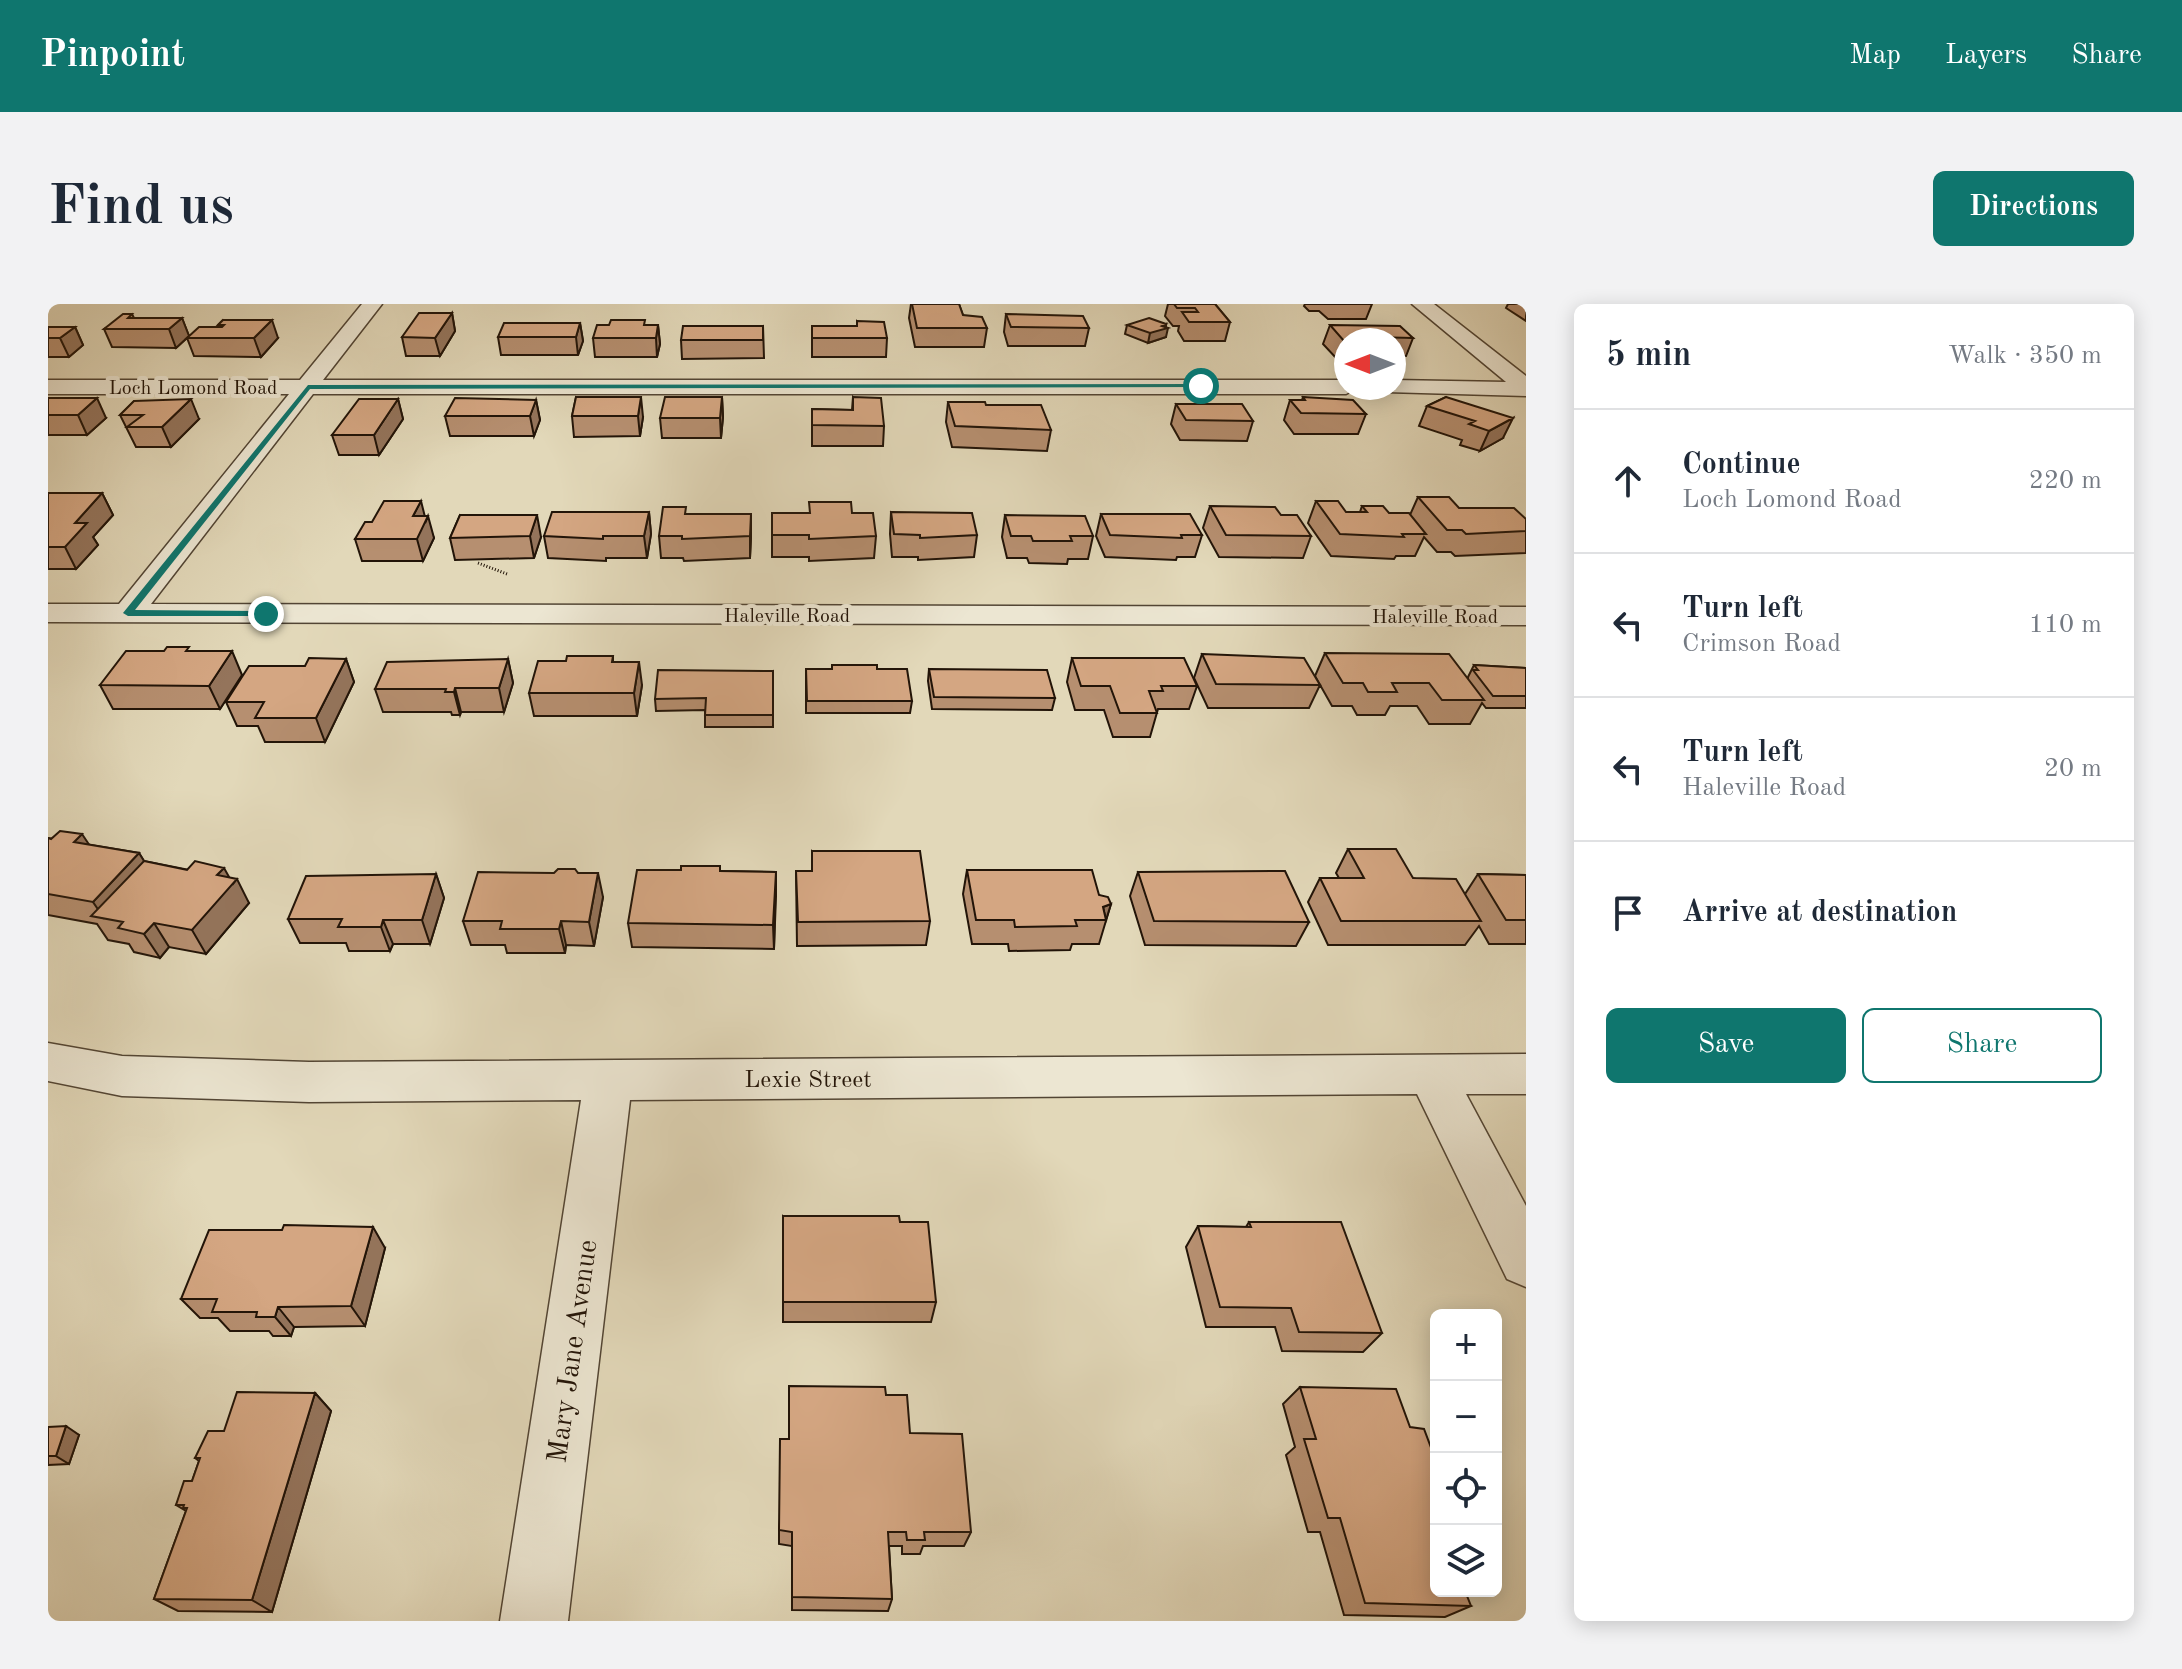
<!DOCTYPE html>
<html lang="en">
<head>
<meta charset="utf-8">
<style>
	:root { --surface:#fff; --page:#f2f2f3; --text:#1f2937; --muted:#747a83; --line:#e0e1e3; --accent:#0f766e }
	body { margin:0; font-family:"Old Standard TT",serif; background:var(--page); color:var(--text) }
	.controls { position:absolute; right:24px; bottom:24px; display:grid; overflow:hidden; border-radius:12px; box-shadow:0 4px 20px #0003 }
	.controls button { width:72px; height:72px; display:grid; place-items:center; padding:0; border:0; border-bottom:2px solid var(--line); background:var(--surface); color:var(--text); font:40px sans-serif }
	.compass { position:absolute; left:1286px; top:24px; width:72px; height:72px; border-radius:50%; background:var(--surface); box-shadow:0 4px 20px #0003; rotate:270deg }
	.stop { position:absolute; width:24px; height:24px; margin:-18px; border:6px solid #0f766e; border-radius:50%; background:#fff }
	.stop.end { background:#0f766e; border-color:#fff; box-shadow:0 2px 8px #0008 }
	.list { margin:0; padding:0; list-style:none }
	h2 { display:flex; justify-content:space-between; align-items:center; height:104px; margin:0; padding:0 32px; font-size:34px }
	h2 small { font-size:26px; font-weight:400; color:var(--muted) }
	.list li { display:grid; grid-template-columns:52px 1fr auto; gap:24px; align-items:center; box-sizing:border-box; height:144px; padding:0 32px; border-top:2px solid var(--line) }
	.list b { display:block; font-size:30px; white-space:nowrap }
	.list p { margin:0; font-size:26px; white-space:nowrap; color:var(--muted) }
	.list em { font-size:26px; font-style:normal; color:var(--muted) }
	.actions { display:flex; gap:16px; padding:24px 32px }
	.actions a { flex:1; padding:18px 0; border:2px solid var(--accent); border-radius:12px; text-align:center; font-size:28px; color:var(--accent) }
	.actions .main { background:var(--accent); color:#fff }
	.icon { flex:none; width:44px; height:44px; fill:none; stroke:currentColor; stroke-width:2; stroke-linecap:round; stroke-linejoin:round }
	.map { position:relative; flex:none; width:1478px; height:1317px; overflow:hidden; border-radius:12px }
	header { display:flex; align-items:center; gap:48px; box-sizing:border-box; height:112px; padding:0 40px; background:var(--accent); color:#fff }
	header strong { font-size:38px }
	nav { display:flex; gap:44px; margin-inline-start:auto; font-size:28px }
	.intro { display:flex; align-items:center; justify-content:space-between; box-sizing:border-box; height:192px; padding:0 48px }
	h1 { margin:0; font-size:56px }
	.button { padding:20px 36px; border-radius:12px; background:var(--accent); color:#fff; font-size:28px; font-weight:700 }
	main { display:flex; gap:48px; padding:0 48px }
	aside { flex:1; background:var(--surface); border-radius:12px; box-shadow:0 4px 20px #0003 }
	.map>svg:first-child { display:block }
	.lines { fill:none; stroke-linecap:round; stroke-linejoin:round }
	.minor-casing { stroke:#524534; stroke-width:3 }
	.path { stroke:#221408; stroke-width:3; stroke-dasharray:1 2; stroke-linecap:butt }
	.minor { fill:#ece6d2; fill-rule:evenodd }
	.wall { fill:#b68f70; stroke:#221408; stroke-width:2 }
	.shaded-wall { fill:#94745b; stroke:#221408; stroke-width:2 }
	.building { fill:#d4a682; stroke:#221408; stroke-width:2 }
	.route { fill:#0f766e }
	.labels { text-anchor:middle; stroke-width:8; stroke-linejoin:round; paint-order:stroke }
	.far-street-label { font-size:20px; fill:#221408; stroke:#ece6d2 }
	.street-label { font-size:24px; fill:#221408; stroke:#ece6d2 }
	.near-street-label { font-size:28px; fill:#221408; stroke:#ece6d2 }
</style>
</head>
<body>
<header>
<strong>Pinpoint</strong>
<nav><a>Map</a><a>Layers</a><a>Share</a></nav>
</header>
<div class="intro"><h1>Find us</h1><a class="button">Directions</a></div>
<main>
<div class="map">
<svg width="1478" height="1317" viewBox="0 0 1478 1317">
	<rect width="100%" height="100%" fill="#e2d8b9"/>
	<filter id="stains"><feTurbulence type="fractalNoise" baseFrequency=".0025" numOctaves="4"/><feColorMatrix values="0 0 0 0 .2 0 0 0 0 .09 0 0 0 0 .02 0 0 0 .5 -.17"/></filter>
	<radialGradient id="worn" r=".72"><stop offset=".6" stop-color="#630" stop-opacity="0"/><stop offset="1" stop-color="#630" stop-opacity=".3"/></radialGradient>
	<g class="lines">
		<!-- minor casing -->
		<g class="minor-casing">
			<path id="minor" d="M314,0H334L275,76H1298V84H1309L1298,90H265L103,300L1478,303V321L0,318V300H71L241,90H0V76H252Z
				M1364,0H1386L1478,72V92L1338,88L1335,84H1346V76L1458,78Z
				M0,739L74,752L261,758L1478,750V790H1418L1478,902V983L1459,975L1369,790L582,796L520,1317H452L533,796L261,798L74,792L0,777Z"/>
		</g>
		<!-- path -->
		<path class="path" d="M430,259L459,270"/>
		<!-- minor -->
		<use href="#minor" class="minor"/>
	</g>
	<!-- wall -->
	<path class="wall" d="M863,0H911L915,11L939,24L936,43H867L861,14Z
		M1120,0H1167L1182,18L1177,37H1136L1130,27L1131,22H1125L1117,12Z
		M1257,0H1324L1318,15H1280L1271,7H1261L1256,2Z
		M1460,0H1478V17L1458,4Z
		M404,9L407,27L392,52H358L354,33Z
		M84,10L86,14H134L141,32L171,23L170,21L175,16L230,34L213,53L146,52L139,34L128,44L64,43L56,25Z
		M958,10L1041,24L1037,42H960L956,28Z
		M809,17L839,34L838,53H764V22H809Z
		M532,19L535,37L530,51H453L450,33Z
		M1118,20V33L1100,39L1077,30L1079,21Z
		M561,21H610L612,40L609,53H547L545,34Z
		M1282,21L1365,34L1358,52H1346V36H1298V55H1289L1275,40Z
		M715,22L716,54L634,55L633,36Z
		M0,23H27L35,41L21,53H0Z
		M528,93L595,113L592,132L526,133L524,112Z
		M674,93L675,113L673,134H614L612,114Z
		M805,93L836,122L835,142H764V105L804,106Z
		M1255,93L1318,110L1310,130H1246L1236,116L1242,96H1254Z
		M1398,93L1455,134L1432,147L1412,141L1414,136L1371,122L1379,102Z
		M0,94L58,114L39,131H0Z
		M350,95L355,115L331,151H291L284,131Z
		M488,96L492,116L486,132H402L397,112Z
		M86,97L151,115L123,143H88L72,111Z
		M900,98L938,101L1003,126L999,147L904,143L898,118Z
		M1128,100L1205,117L1199,137L1132,136L1123,120Z
		M0,189H54L65,211L45,233L50,241L28,265H0Z
		M1370,193L1411,204L1478,215V249L1407,252L1403,248H1389L1376,233L1367,252H1348L1346,255L1283,252L1260,219L1268,197L1298,208H1312L1314,202L1341,209L1362,211Z
		M1162,202L1233,211L1263,232L1255,254L1171,253L1155,224Z
		M601,208L603,230L599,254H558V257L500,254L496,232Z
		M843,208L929,231L926,253L870,256V253H844L842,230Z
		M724,209H804L828,232L826,254L761,257V253H724Z
		M638,210L703,232L702,254L636,257L635,254H613L611,232Z
		M1053,210L1154,231L1147,253H1129L1128,256L1057,253L1048,232Z
		M412,211L493,233L486,254L407,256L402,234Z
		M957,211L1045,232L1040,255H1020L1019,260L981,259L979,254H959L954,233Z
		M376,212L386,234L375,257H314L307,235Z
		M143,347L194,371L172,405H65L52,381Z
		M1277,349L1420,375V373L1426,361L1478,364V404H1438L1434,399L1422,420H1381L1369,402H1342L1337,411H1309L1304,402H1284L1267,372Z
		M1154,350L1272,381L1261,404H1160L1146,374Z
		M565,352V358L594,381L589,412H486L481,389L518,357Z
		M1024,354L1149,382L1141,405H1110L1102,433H1065L1056,406H1027L1019,378Z
		M298,355L306,378L277,438H217L210,422H189L178,398L257,362Z
		M460,355L465,379L456,408H413L412,411H404L403,408H335L327,385Z
		M758,365H829L864,397L862,409H758Z
		M881,365L1007,394L1004,406L884,405L880,377Z
		M725,367V423H657V406L608,407L607,395Z
		M0,534L91,549L96,557L181,574L201,599L158,650L121,643L112,654L86,648L81,640L60,636L49,620L0,611Z
		M1300,545L1365,574L1417,590L1430,570L1478,571V640H1441L1431,622L1417,641H1280L1260,598L1272,574H1291L1288,569Z
		M764,547L882,617L878,641L749,642L748,567H764Z
		M919,566L1051,591L1063,600L1051,640H1024L1022,646L961,647L960,640H924L915,590Z
		M673,567L728,568L726,645L584,643L580,619Z
		M1090,568L1261,618L1248,642L1097,641L1082,592Z
		M530,569L555,593L546,642L518,641L517,649H459L457,641H423L415,617Z
		M388,570L396,594L382,640H345L342,647H301L298,639H252L240,615Z
		M735,912L888,998L883,1018H735Z
		M1201,918L1334,1029L1315,1048L1234,1047L1227,1023H1158L1138,943L1150,922L1198,923Z
		M337,944L317,1022L246,1023L243,1032H225L221,1027H182L170,1014H152L133,995Z
		M1252,1083L1388,1287L1423,1302L1397,1313L1296,1311L1272,1228H1260L1238,1151L1247,1143L1235,1100Z
		M267,1089L283,1107L224,1308L130,1307L106,1295L138,1207L128,1201L144,1177L151,1157L147,1154L176,1127Z
		M838,1091L923,1228L916,1242H875L872,1250H854V1242H841L844,1295L840,1307L744,1306V1242L731,1240V1226L741,1135Z
		M0,1123L31,1131L21,1160L0,1161Z"/>
	<!-- shaded-wall -->
	<path class="shaded-wall" d="M404,9L407,27L392,52L387,34Z
		M134,14L141,32L128,44L121,25Z
		M224,16L230,34L213,53L206,34Z
		M532,19L535,37L530,51L528,33Z
		M1118,20L1117,24H1120L1118,33L1100,39L1102,29Z
		M610,21L612,40L609,53L608,34Z
		M27,23L35,41L21,53L12,34Z
		M593,93L595,113L592,132L590,112Z
		M674,93L675,113L673,134L672,114Z
		M49,94L58,114L39,131L30,111Z
		M143,95L151,115L123,143L114,123Z
		M350,95L355,115L331,151L326,131Z
		M488,96L492,116L486,132L482,112Z
		M1465,114L1455,134L1432,147L1441,127Z
		M54,189L65,211L45,233L50,241L28,265L17,243L27,219Z
		M373,197L378,217L380,212L386,234L375,257L369,235L365,212Z
		M601,208L603,230L599,254L596,232Z
		M703,210V232L702,254V232Z
		M489,211L493,233L486,254L482,232Z
		M184,347L194,371L172,405L161,382Z
		M298,355L306,378L277,438L268,414Z
		M460,355L465,379L456,408L451,384Z
		M591,358L594,381L589,412L586,389Z
		M407,384L413,408L412,411L406,388Z
		M34,530L50,554L26,538Z
		M91,549L106,573L56,614L45,598Z
		M176,564L185,580L189,575L201,599L158,650L144,626L169,571Z
		M728,568V592L726,645L725,621Z
		M550,569L555,593L546,642L541,618Z
		M388,570L396,594L382,640L374,616Z
		M1063,600L1058,616L1055,603Z
		M335,616L345,640L342,647L333,623Z
		M513,617L518,641L517,649L511,625Z
		M106,619L121,643L112,654L96,630Z
		M325,923L337,944L317,1022L303,1002Z
		M230,1003L246,1023L243,1032L227,1013Z
		M267,1089L283,1107L224,1308L204,1296Z
		M18,1122L31,1131L21,1160L8,1152Z"/>
	<!-- building -->
	<path class="building" d="M864,0H911L915,11L934,13L939,24H869Z
		M1126,0H1167L1182,18H1141L1134,8H1150L1147,4H1129Z
		M371,9H404L387,34L354,33Z
		M75,10H84L80,14H134L121,25H56Z
		M958,10L1035,12L1041,24L963,23Z
		M1101,14L1118,20L1114,22L1120,24L1102,29L1079,21Z
		M175,16H224L206,34H139L151,23H174L176,21H170Z
		M563,16H597L596,21H610L608,34H545L549,21H561Z
		M809,17L836,18L839,34H764V22H809Z
		M456,19H532L528,33H450Z
		M1282,21L1352,22L1365,34L1323,33L1325,36L1296,37Z
		M635,22H715V36H633Z
		M0,23H27L12,34H0Z
		M528,93H593L590,112H524Z
		M617,93H674L672,114H612Z
		M805,93L833,94L836,122L764,121V105L805,106Z
		M1255,93L1305,96L1318,110L1253,109L1242,96H1257Z
		M1398,93L1465,114L1441,127L1421,120L1427,117L1379,102Z
		M0,94H49L30,111H0Z
		M407,94L488,96L482,112H397Z
		M143,95L114,123H79L95,111H72L86,97Z
		M311,95H350L326,131H284Z
		M900,98H937L938,101H993L1003,126L907,122Z
		M1128,100H1194L1205,117L1138,116Z
		M0,189H54L27,219H39L17,243H0Z
		M1370,193H1401L1411,204H1466L1478,215V227L1418,230L1414,226H1399Z
		M336,197H373L365,212H380L369,235H307L317,218H324Z
		M1268,197H1290L1298,208H1319L1314,202H1335L1341,209H1361L1378,230H1354L1356,233L1292,230Z
		M761,198H803L804,209H825L828,232L761,235V231H724V209H762Z
		M1162,202L1227,203L1233,211H1249L1263,232L1178,231Z
		M615,203H638L637,210H703L702,232L634,235V232H611Z
		M504,208H601L596,232H555V235L496,232Z
		M843,208L924,209L929,231L872,234V231L846,230Z
		M1053,210H1142L1154,231H1133L1134,234L1062,231Z
		M412,211H489L482,232L402,234Z
		M957,211L1037,212L1045,232H1022L1024,237H985L983,232H963Z
		M119,343H141L138,347H184L161,382L52,381L78,347H116Z
		M1277,349L1401,350L1436,396H1394L1381,379H1344L1349,388H1320L1315,379H1295Z
		M1154,350L1256,354L1272,381L1168,380Z
		M519,352H565L564,358H591L586,389H481L490,357H518Z
		M261,354L298,355L268,414H207L216,398H178L201,362H257Z
		M1024,354H1136L1149,382H1113L1115,387H1101L1109,409H1072L1062,382H1033Z
		M460,355L451,384H407L406,388H397L398,385H327L339,358Z
		M784,361H829V365H859L864,397H759L758,365H784Z
		M1426,361L1478,364V392H1445L1425,366H1430Z
		M881,365L999,366L1007,394L886,393Z
		M610,366L725,367V411H657L658,394L607,395Z
		M12,527L34,530L26,538L91,549L45,598L0,590V534L3,535Z
		M1300,545H1348L1365,574L1408,575L1433,617H1293L1272,574H1316Z
		M764,547H872L882,617L750,618L748,567H764Z
		M96,557L139,566L147,557L176,564L169,571L189,575L144,626L106,619L96,630L70,624L75,618L43,612Z
		M633,562H672V567L728,568L725,621L580,619L589,566H633Z
		M510,565H527L530,569H550L541,618L513,617L511,625H452L454,617H415L430,568L506,569Z
		M919,566H1044L1051,591L1060,593L1063,600L1055,603L1058,616H1027L1029,622L967,623L966,616H928Z
		M1237,567L1261,618L1106,617L1090,568Z
		M388,570L374,616H335L333,623H290L294,615H240L258,572Z
		M1430,570L1478,571V616H1458Z
		M735,912H851L852,918H880L888,998H735Z
		M1201,918H1293L1334,1029L1251,1028L1243,1004L1172,1003L1150,922L1203,923Z
		M236,921L325,923L303,1002L230,1003L227,1013H208L209,1008H164L169,995H133L161,926H234Z
		M741,1082L837,1083L838,1091H859L862,1129L914,1130L923,1228H876L877,1236H859L858,1228H840L844,1295L744,1293V1228L731,1226L732,1135H741Z
		M1252,1083L1348,1085L1362,1123L1376,1125L1388,1157V1287H1417L1423,1302L1317,1299L1292,1214H1280L1256,1135H1268Z
		M189,1088L267,1089L204,1296L106,1295L139,1204H135L136,1201H128L136,1177H144L152,1154H147L160,1127H176Z
		M18,1122L8,1152H0V1123Z"/>
	<!-- route -->
	<path class="route" d="M1153,80L1155,83L262,85L87,306L218,307L221,312H80L75,309L260,81Z"/>
	<g class="labels">
		<!-- far-street labels -->
		<g class="far-street-label">
			<text x="145" y="90">Loch Lomond Road</text>
			<text x="739" y="318">Haleville Road</text>
			<text x="1387" y="319">Haleville Road</text>
		</g>
		<!-- street labels -->
		<g class="street-label">
			<text x="760" y="783">Lexie Street</text>
		</g>
		<!-- near-street labels -->
		<g class="near-street-label">
			<text transform="translate(523 1047) rotate(-82)" y="10">Mary Jane Avenue</text>
		</g>
	</g>
	<rect width="100%" height="100%" filter="url(#stains)"/>
	<rect width="100%" height="100%" fill="url(#worn)"/>
</svg>
<div class="controls">
<button>+</button>
<button>−</button>
<button><svg class="icon" aria-label="locate" viewBox="0 0 24 24"><circle cx="12" cy="12" r="6"/><path d="M12 2v4M12 18v4M2 12h4M18 12h4"/></svg></button>
<button><svg class="icon" aria-label="layers" viewBox="0 0 24 24"><path d="M12 4l9 5-9 5-9-5zM3 14l9 5 9-5"/></svg></button>
</div>
<svg class="compass" viewBox="-18 -18 36 36"><path d="M0-13l5 13h-10z" fill="#e53935"/><path d="M0 13l5-13h-10z" fill="#747a83"/></svg>
<div class="stop" style="left:1153px;top:82px"></div>
<div class="stop end" style="left:218px;top:310px"></div>
</div>
<aside>
<h2>5 min<small>Walk · 350 m</small></h2>
<ul class="list">
<li><svg class="icon" aria-label="ahead" viewBox="0 0 24 24"><path d="M12 20V5M6 11l6-6 6 6"/></svg><div><b>Continue</b><p>Loch Lomond Road</p></div><em>220 m</em></li>
<li><svg class="icon" aria-label="left" viewBox="0 0 24 24"><path d="M17 20v-9H6M10 6l-5 5 5 5"/></svg><div><b>Turn left</b><p>Crimson Road</p></div><em>110 m</em></li>
<li><svg class="icon" aria-label="left" viewBox="0 0 24 24"><path d="M17 20v-9H6M10 6l-5 5 5 5"/></svg><div><b>Turn left</b><p>Haleville Road</p></div><em>20 m</em></li>
<li><svg class="icon" aria-label="arrive" viewBox="0 0 24 24"><path d="M6 21V4h12l-3 4 3 4H6"/></svg><div><b>Arrive at destination</b></div></li>
</ul>
<div class="actions"><a class="main">Save</a><a>Share</a></div>
</aside>
</main>
</body>
</html>
